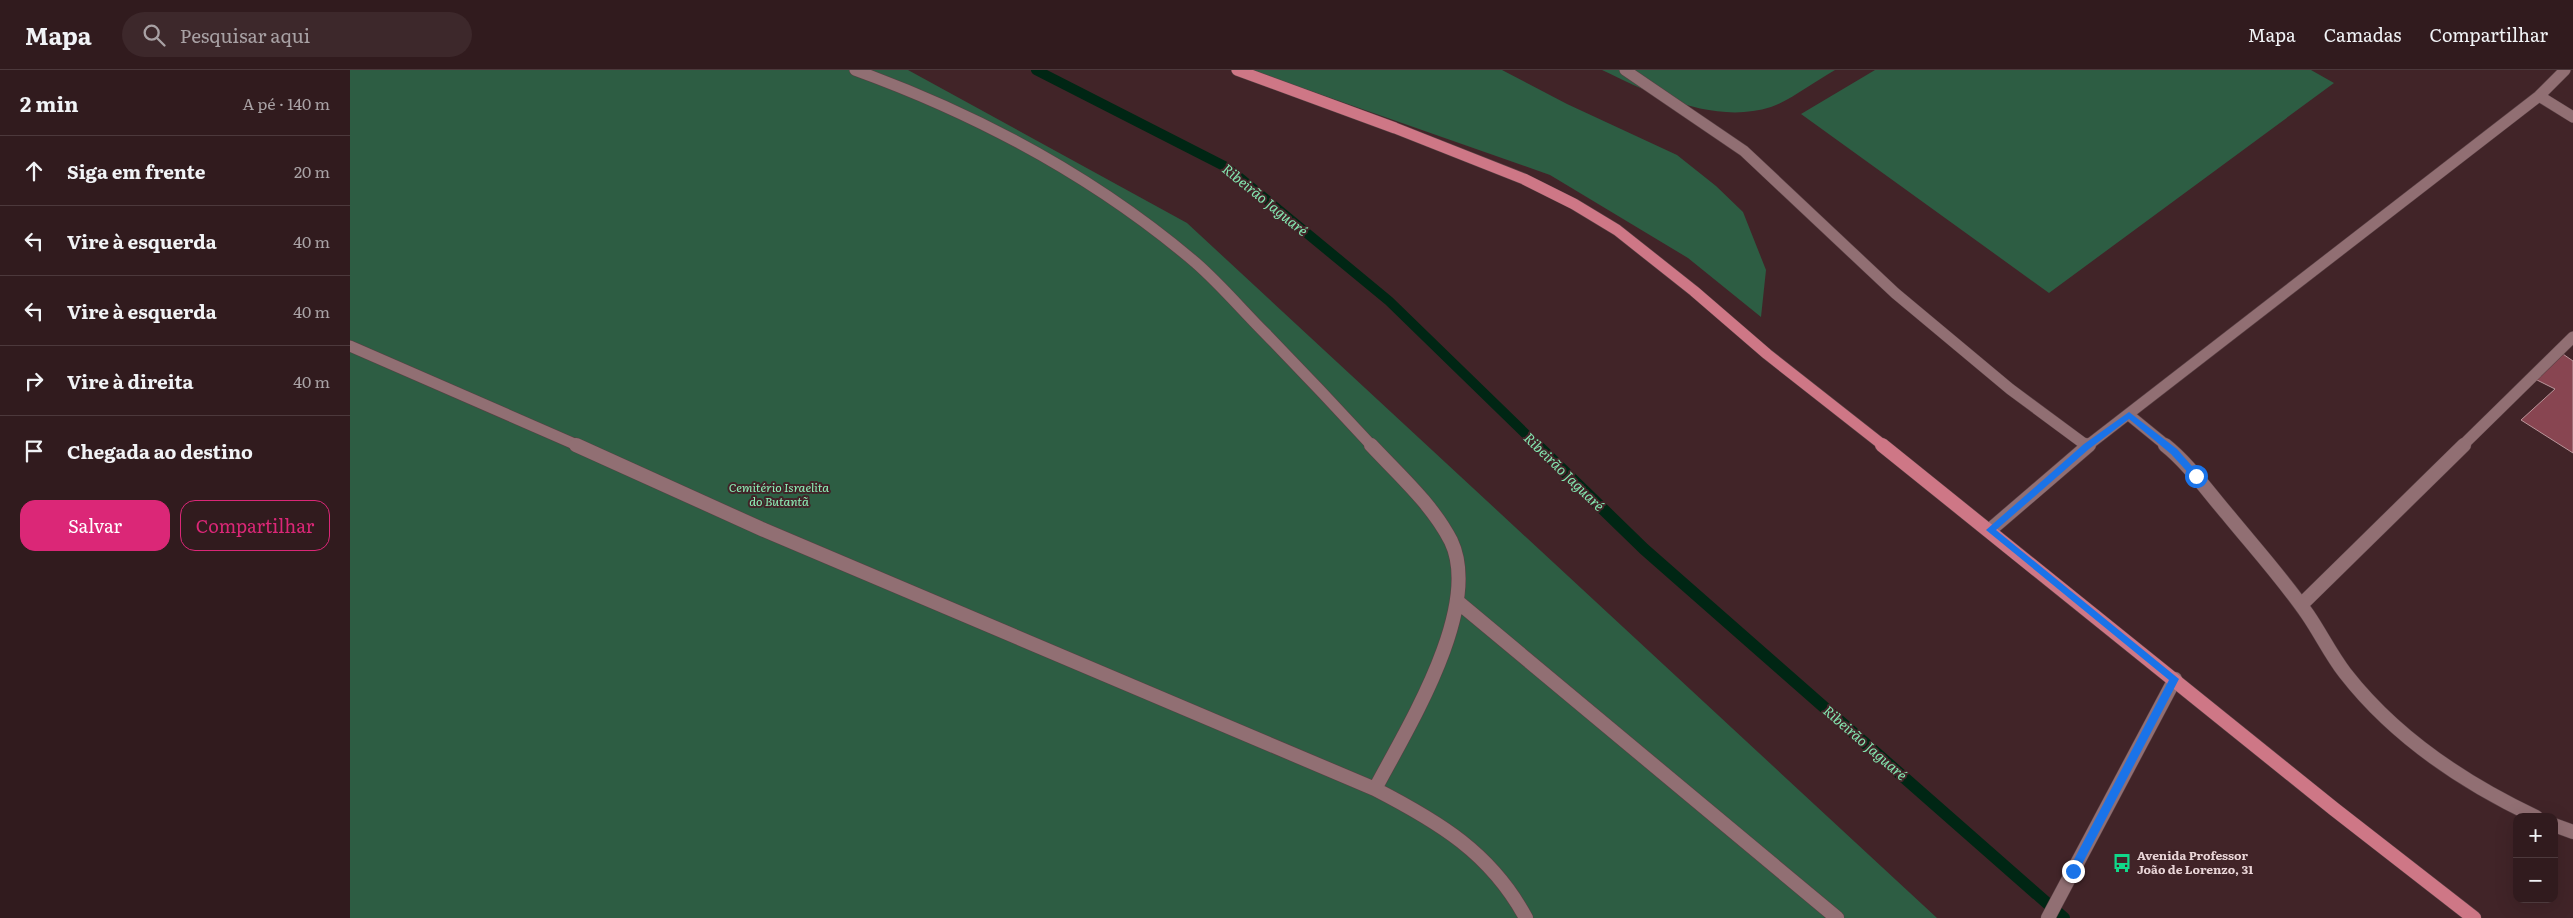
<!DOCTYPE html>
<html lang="pt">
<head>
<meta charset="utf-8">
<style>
	:root { --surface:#311b1e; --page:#3d282b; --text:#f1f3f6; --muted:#a8a1a4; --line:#4c393c; --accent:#db2777 }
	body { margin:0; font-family:Literata,serif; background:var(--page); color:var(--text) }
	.controls { position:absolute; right:15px; bottom:15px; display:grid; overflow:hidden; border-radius:10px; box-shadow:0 5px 20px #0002 }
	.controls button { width:45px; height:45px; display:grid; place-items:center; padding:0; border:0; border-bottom:1px solid var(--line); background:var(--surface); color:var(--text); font:25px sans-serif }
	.stop { position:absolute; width:15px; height:15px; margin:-11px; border:4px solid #1a73e8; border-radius:50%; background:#fff }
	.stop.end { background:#1a73e8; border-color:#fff; box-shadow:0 1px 5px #0008 }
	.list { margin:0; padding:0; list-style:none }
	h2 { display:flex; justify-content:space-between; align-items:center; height:65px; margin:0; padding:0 20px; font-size:21px }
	h2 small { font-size:16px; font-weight:400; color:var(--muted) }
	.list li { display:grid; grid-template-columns:32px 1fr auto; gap:15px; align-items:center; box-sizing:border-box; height:70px; padding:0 20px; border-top:1px solid var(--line) }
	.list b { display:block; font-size:19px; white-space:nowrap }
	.list em { font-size:16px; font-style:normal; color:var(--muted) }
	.actions { display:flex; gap:10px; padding:15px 20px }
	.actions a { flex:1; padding:11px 0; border:1px solid var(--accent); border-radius:15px; text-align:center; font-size:18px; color:var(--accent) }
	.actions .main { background:var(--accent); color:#fff }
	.icon { flex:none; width:28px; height:28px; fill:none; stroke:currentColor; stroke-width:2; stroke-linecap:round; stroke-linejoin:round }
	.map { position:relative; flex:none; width:2223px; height:848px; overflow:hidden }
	header { display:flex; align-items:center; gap:30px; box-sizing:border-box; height:70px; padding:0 25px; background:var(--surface); border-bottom:1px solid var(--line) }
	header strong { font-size:24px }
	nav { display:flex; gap:28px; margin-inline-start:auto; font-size:18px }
	.search { width:350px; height:45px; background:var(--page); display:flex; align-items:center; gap:12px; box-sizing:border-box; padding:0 18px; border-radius:28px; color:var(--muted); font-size:19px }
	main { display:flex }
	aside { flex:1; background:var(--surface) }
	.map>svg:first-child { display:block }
	.green { fill:#2d5d43 }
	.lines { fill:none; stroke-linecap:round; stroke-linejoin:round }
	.stream-far1 { stroke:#002614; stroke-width:10 }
	.stream { stroke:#002614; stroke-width:12 }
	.building { fill:#884551; stroke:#ba959a }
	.minor-far1-casing { stroke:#594044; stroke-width:12 }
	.minor-casing { stroke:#594044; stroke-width:15 }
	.major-far1-casing { stroke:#594044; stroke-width:12 }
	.major-casing { stroke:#594044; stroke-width:15 }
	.minor-far1 { stroke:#916f73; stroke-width:11 }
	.minor { stroke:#916f73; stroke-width:14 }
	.major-far1 { stroke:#ce7786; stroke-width:11 }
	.major { stroke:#ce7786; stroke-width:14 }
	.route { fill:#1a73e8 }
	.labels { text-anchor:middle; stroke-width:4; stroke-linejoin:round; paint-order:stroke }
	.park-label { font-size:12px; font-style:italic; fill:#8ef1b9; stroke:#412428 }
	.poi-label { font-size:12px; font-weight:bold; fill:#e9d5d7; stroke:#412428; text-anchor:start }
	.water-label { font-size:14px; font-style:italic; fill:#85e7b1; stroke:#412428 }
</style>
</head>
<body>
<header>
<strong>Mapa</strong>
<div class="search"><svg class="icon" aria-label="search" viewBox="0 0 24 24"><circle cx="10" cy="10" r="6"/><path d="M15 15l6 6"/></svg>Pesquisar aqui</div>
<nav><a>Mapa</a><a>Camadas</a><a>Compartilhar</a></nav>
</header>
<main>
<aside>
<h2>2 min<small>A pé · 140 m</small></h2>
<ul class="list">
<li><svg class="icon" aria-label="ahead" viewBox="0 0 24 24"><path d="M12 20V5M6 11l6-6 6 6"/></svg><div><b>Siga em frente</b></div><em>20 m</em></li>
<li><svg class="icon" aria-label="left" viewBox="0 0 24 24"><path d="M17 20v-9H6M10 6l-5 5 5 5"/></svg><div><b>Vire à esquerda</b></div><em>40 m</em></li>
<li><svg class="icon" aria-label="left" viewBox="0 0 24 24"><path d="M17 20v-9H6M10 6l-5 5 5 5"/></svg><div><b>Vire à esquerda</b></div><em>40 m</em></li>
<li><svg class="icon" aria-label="right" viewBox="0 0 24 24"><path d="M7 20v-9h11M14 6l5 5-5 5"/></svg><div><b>Vire à direita</b></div><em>40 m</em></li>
<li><svg class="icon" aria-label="arrive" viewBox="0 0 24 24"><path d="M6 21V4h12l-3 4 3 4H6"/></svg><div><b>Chegada ao destino</b></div></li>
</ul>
<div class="actions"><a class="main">Salvar</a><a>Compartilhar</a></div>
</aside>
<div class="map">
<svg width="2223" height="848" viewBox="0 0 2223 848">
	<rect width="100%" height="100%" fill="#412428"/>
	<!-- green -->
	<path class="green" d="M0,0H558L837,153L1587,848H0Z
		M901,0H1152L1217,34L1327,85L1366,116L1393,142L1416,200L1411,247L1338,188L1200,105Z
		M1252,0H1485C1467,10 1439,31 1421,37C1364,55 1302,24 1252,0Z
		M1525,0H1961L1984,13L1699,223L1451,44Z"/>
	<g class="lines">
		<!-- stream-far1 -->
		<path class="stream-far1" d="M686,0L878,98L1039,231L1188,376"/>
		<!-- stream -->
		<path class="stream" d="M1187,375L1294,479L1714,848"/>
	</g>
	<!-- building -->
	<path class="building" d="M2210,282L2223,291V383L2171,350L2205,319L2187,310L2193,297Z"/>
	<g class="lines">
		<!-- minor-far1 casing -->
		<g class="minor-far1-casing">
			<path id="minor-far1" d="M505,0C629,45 745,107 846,193C871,215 892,240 915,263C951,300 987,338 1022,376
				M1275,0L1394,81L1545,223L1660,319L1737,376
				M2189,26L2223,47
				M0,276L229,376
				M1779,345L1817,376
				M1737,376L2189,26L2215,0
				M2112,376L2223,267"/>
		</g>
		<!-- minor casing -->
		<g class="minor-casing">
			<path id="minor" d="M226,375L414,460L1025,719C1089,752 1141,783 1176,848
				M1021,375C1049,405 1082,434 1101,471C1133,538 1056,660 1025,719
				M1735,375L1737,376
				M1815,375C1839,394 1858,422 1878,445C1905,478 1934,510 1958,545C1971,564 1981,585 1995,603C2044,666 2114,713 2186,747
				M1640,460L1739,375
				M1108,532L1487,848
				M1951,535L2114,375
				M2204,755L2223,762
				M1698,848L1825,609"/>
		</g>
		<!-- major-far1 casing -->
		<g class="major-far1-casing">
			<path id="major-far1" d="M887,0L1045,58L1174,109L1224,134L1267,160L1344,221L1417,284L1534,376"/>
		</g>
		<!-- major casing -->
		<g class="major-casing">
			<path id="major" d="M1532,375L1984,739L2124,848"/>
		</g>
		<!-- minor-far1 -->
		<use href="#minor-far1" class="minor-far1"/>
		<!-- minor -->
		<use href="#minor" class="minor"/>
		<!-- major-far1 -->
		<use href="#major-far1" class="major-far1"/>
		<!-- major -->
		<use href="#major" class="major"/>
	</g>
	<!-- route -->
	<path class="route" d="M1779,342L1827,379L1848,403V408H1843L1821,384L1779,349L1739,379L1646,460L1829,609L1727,804L1723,806L1718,801L1720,797L1819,610L1636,460L1734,374Z"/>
	<!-- icons -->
	<defs>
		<g id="bus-bare" transform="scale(1.5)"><path d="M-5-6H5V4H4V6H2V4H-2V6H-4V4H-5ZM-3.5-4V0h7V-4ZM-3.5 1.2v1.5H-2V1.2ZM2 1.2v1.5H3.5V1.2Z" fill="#10d98a" stroke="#412428" stroke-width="2.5" paint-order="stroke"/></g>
	</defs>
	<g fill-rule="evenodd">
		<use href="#bus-bare" x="1772" y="793"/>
	</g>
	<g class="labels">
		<!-- park labels -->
		<g class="park-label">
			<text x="429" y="422">Cemitério Israelita<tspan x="429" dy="14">do Butantã</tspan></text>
		</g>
		<!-- poi labels -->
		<g class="poi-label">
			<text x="1787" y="790">Avenida Professor<tspan x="1787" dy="14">João de Lorenzo, 31</tspan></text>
		</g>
		<!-- water labels -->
		<g class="water-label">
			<text transform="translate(915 130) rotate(39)" y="5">Ribeirão Jaguaré</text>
			<text transform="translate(1214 402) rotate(44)" y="5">Ribeirão Jaguaré</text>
			<text transform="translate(1515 673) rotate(41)" y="5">Ribeirão Jaguaré</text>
		</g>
	</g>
</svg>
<div class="controls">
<button>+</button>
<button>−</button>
</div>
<div class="stop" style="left:1846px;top:406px"></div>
<div class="stop end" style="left:1723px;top:801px"></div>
</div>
</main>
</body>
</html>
